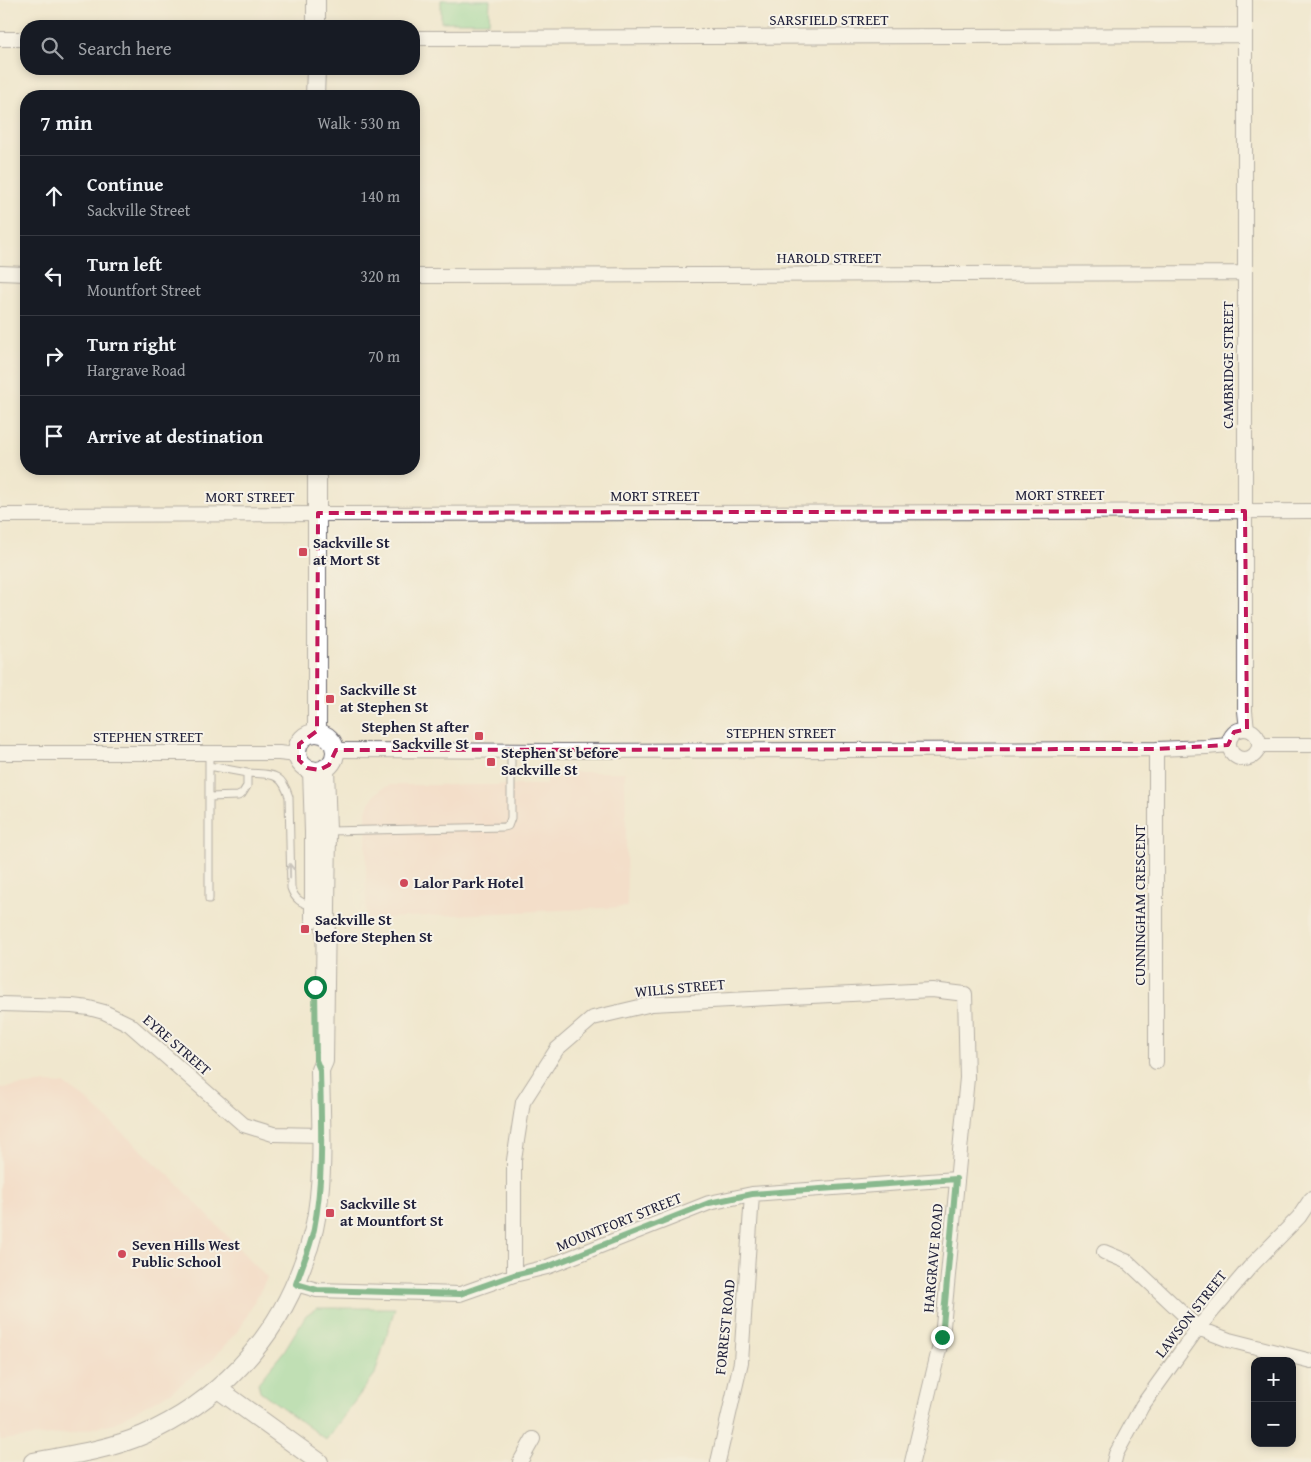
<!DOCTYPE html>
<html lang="en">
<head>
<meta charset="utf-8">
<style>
	:root { --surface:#171b24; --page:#242831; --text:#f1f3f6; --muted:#9ea1a6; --line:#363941 }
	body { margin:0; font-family:"Gentium Book Plus",serif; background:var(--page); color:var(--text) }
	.controls { position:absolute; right:15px; bottom:15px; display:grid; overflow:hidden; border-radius:10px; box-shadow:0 2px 8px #0003 }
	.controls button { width:45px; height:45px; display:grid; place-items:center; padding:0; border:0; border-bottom:1px solid var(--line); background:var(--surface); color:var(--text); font:25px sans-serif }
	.stop { position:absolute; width:15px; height:15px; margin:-11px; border:4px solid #0b8043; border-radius:50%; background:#fff }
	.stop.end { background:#0b8043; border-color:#fff; box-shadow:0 1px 5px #0008 }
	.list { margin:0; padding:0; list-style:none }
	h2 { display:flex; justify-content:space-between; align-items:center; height:65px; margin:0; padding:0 20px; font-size:21px }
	h2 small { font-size:16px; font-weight:400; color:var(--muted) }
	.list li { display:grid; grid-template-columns:32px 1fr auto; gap:15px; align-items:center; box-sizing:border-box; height:80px; padding:0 20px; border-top:1px solid var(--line) }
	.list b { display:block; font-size:19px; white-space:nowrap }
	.list p { margin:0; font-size:16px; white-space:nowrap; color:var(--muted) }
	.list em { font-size:16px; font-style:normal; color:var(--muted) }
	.icon { flex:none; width:28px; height:28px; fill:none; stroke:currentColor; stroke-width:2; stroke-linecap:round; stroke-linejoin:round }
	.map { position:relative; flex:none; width:1311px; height:1462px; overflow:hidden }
	.search { position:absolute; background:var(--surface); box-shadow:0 2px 8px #0003; left:20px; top:20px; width:400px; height:55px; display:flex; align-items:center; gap:12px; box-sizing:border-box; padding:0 18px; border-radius:20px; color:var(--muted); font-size:19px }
	.panel { position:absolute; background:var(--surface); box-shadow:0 2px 8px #0003; left:20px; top:90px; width:400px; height:385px; border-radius:20px }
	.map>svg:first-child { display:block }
	.built { fill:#f5d2c3 }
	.green { fill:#85d696; stroke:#547c68 }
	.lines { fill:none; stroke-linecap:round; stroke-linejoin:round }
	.service-casing { stroke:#6a676e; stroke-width:9 }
	.minor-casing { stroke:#6a676e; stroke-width:16 }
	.tertiary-casing { stroke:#6a676e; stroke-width:20 }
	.service { stroke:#fff; stroke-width:7 }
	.minor { stroke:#fff; stroke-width:14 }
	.tertiary { stroke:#fff; stroke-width:18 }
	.oneway { stroke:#9c9ca7 }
	.route { stroke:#0b8043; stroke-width:6 }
	.marked { fill:none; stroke:#c2185b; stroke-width:4; stroke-dasharray:10 6; stroke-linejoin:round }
	.poi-dot { fill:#d1495b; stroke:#f7f3e8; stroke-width:2 }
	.labels { text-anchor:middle; stroke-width:4; stroke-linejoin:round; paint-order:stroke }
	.street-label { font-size:15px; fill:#22223b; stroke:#f7f3e8 }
	.poi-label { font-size:15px; font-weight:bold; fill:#22223b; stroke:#f7f3e8; text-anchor:start }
</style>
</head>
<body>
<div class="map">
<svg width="1311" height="1462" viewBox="0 0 1311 1462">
	<rect width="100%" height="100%" fill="#f7f3e8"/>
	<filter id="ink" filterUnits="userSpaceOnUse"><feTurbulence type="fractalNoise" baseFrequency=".02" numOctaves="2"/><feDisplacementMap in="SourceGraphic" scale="10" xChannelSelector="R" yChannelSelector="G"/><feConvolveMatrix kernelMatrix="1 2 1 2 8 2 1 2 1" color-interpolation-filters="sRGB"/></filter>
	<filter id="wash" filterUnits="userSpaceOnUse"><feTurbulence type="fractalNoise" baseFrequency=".0096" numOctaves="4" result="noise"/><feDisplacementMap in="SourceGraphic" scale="20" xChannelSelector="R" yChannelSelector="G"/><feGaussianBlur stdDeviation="1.12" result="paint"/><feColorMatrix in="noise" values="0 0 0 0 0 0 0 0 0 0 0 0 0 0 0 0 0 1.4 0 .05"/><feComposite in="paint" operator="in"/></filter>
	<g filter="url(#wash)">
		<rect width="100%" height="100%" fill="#f0e7ce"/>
		<!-- built -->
		<path class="built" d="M546,772H625L627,907L366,919V811L369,803L375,795L381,789L390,785H546Z
			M48,1083L64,1084L88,1101L174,1180L267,1278L241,1327L209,1363L173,1391L114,1423L72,1433L0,1440V1088Z"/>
		<!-- green -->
		<path class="green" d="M441,0H490L489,22H441Z
			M317,1308H395L375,1374L326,1440L260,1391L258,1383L284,1351L306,1315Z"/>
	</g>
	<g filter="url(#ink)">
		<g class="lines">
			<!-- service casing -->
			<g class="service-casing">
				<path id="service" d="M209,753V899
					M209,766L247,773V786L242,794L238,796L209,797
					M247,773C271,775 281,771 289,797L291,888C295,900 301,903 313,906
					M329,831L504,827L508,826L511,818V751"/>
			</g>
			<!-- minor casing -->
			<g class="minor-casing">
				<path id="minor" d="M1245,0V711L1247,729
					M414,38L1245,35
					M0,39H26
					M0,273L26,274
					M414,276L1244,273
					M0,515L1311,511
					M1229 744a15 15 0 1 1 30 0a15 15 0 1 1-30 0Z
					M1259,745H1311
					M1156,749V1062
					M335,750L567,751L1156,749L1207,747L1228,745
					M0,753H279L297,755
					M0,1004L72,1006L89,1008L104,1012L129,1024L244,1125L273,1134L321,1135
					M1104,1252L1128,1262L1198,1328L1229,1340L1311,1361
					M514,1275V1160L523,1102L557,1049L593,1018L652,1004L932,990L965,994L967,1078L942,1337L912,1462
					M296,1284L317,1290L460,1294L514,1275L547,1267L709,1203L752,1194L956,1179
					M520,1462L533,1439
					M718,1462L741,1362L752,1194
					M1114,1462L1116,1454L1142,1406L1198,1328L1250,1267L1299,1217L1311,1199"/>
			</g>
			<!-- tertiary casing -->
			<g class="tertiary-casing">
				<path id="tertiary" d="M316,26V0
					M315,96L316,69
					M317,733V469
					M297 752a19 19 0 1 1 38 0a19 19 0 1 1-38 0Z
					M312,770L314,832V918
					M218,1389L319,1462
					M33,1462C70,1455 108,1450 143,1435C217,1403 275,1341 302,1266C307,1254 311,1242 314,1229C325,1178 321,1123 320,1070L324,1061L327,831L325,768"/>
			</g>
			<!-- service -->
			<use href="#service" class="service"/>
			<!-- minor -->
			<use href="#minor" class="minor"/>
			<!-- tertiary -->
			<use href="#tertiary" class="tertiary"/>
		</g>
		<!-- one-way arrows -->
		<defs><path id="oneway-shaft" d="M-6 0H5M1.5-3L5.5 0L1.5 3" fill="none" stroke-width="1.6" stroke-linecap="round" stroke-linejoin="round" transform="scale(1.25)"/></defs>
		<use class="oneway" href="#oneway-shaft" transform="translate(290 871) rotate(-91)"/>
	</g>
	<g class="lines" filter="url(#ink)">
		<!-- route -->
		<path class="route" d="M315,987L316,1060L320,1070C321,1123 324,1177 314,1229C310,1248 302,1266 296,1284L317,1290L460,1294L514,1275L547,1267L709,1203L752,1194L956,1179L942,1337"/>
	</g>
	<!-- marked area -->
	<path d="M0 0H1311V1462H0ZM1245,511L1247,729L1234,732L1228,745L1156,749L336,750L329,765L319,770L307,768L299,760V744L317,731L318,513Z" fill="#f0e7ce" fill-opacity=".55" fill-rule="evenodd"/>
	<path class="marked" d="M1245,511L1247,729L1234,732L1228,745L1156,749L336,750L329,765L319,770L307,768L299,760V744L317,731L318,513Z"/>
	<!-- markers -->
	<g class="poi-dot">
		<rect x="298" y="547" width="10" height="10" rx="2.5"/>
		<rect x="325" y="694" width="10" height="10" rx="2.5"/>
		<rect x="474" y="731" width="10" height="10" rx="2.5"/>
		<rect x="486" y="757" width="10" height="10" rx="2.5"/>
		<circle cx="404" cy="883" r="5"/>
		<rect x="300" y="924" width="10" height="10" rx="2.5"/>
		<rect x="325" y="1208" width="10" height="10" rx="2.5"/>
		<circle cx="122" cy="1254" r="5"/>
	</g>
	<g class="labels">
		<!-- street labels -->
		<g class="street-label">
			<text x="829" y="25">SARSFIELD STREET</text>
			<text x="829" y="263">HAROLD STREET</text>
			<text transform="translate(1228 365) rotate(-90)" y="5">CAMBRIDGE STREET</text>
			<text x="1060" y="500">MORT STREET</text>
			<text x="655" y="501">MORT STREET</text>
			<text x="250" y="502">MORT STREET</text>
			<text x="781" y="738">STEPHEN STREET</text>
			<text x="148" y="742">STEPHEN STREET</text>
			<text transform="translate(1140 905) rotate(-90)" y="5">CUNNINGHAM CRESCENT</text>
			<text transform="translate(680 988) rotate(-5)" y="5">WILLS STREET</text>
			<text transform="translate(177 1045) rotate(41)" y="5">EYRE STREET</text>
			<text transform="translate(619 1222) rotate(-22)" y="5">MOUNTFORT STREET</text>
			<text transform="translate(933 1258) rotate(-85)" y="5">HARGRAVE ROAD</text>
			<text transform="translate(1191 1314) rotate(-52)" y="5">LAWSON STREET</text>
			<text transform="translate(725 1327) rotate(-84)" y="5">FORREST ROAD</text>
		</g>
		<!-- poi labels -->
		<g class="poi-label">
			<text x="313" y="548">Sackville St<tspan x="313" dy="17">at Mort St</tspan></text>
			<text x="340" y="695">Sackville St<tspan x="340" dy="17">at Stephen St</tspan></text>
			<text x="469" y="732" text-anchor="end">Stephen St after<tspan x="469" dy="17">Sackville St</tspan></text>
			<text x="501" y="758">Stephen St before<tspan x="501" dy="17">Sackville St</tspan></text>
			<text x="414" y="888">Lalor Park Hotel</text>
			<text x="315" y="925">Sackville St<tspan x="315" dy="17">before Stephen St</tspan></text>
			<text x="340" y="1209">Sackville St<tspan x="340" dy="17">at Mountfort St</tspan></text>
			<text x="132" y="1250">Seven Hills West<tspan x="132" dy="17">Public School</tspan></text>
		</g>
	</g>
</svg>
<div class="controls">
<button>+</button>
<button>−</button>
</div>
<div class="stop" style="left:315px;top:987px"></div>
<div class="stop end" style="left:942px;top:1337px"></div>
<div class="search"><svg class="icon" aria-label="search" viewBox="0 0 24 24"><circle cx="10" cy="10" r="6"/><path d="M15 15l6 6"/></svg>Search here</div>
<section class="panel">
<h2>7 min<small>Walk · 530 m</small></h2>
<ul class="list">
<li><svg class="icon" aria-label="ahead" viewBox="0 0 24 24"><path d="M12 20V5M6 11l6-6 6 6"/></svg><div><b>Continue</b><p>Sackville Street</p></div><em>140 m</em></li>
<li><svg class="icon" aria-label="left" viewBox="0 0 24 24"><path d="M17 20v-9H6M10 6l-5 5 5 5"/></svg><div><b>Turn left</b><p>Mountfort Street</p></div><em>320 m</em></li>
<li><svg class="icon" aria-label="right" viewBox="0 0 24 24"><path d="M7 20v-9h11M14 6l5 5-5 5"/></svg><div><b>Turn right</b><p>Hargrave Road</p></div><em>70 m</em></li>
<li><svg class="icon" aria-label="arrive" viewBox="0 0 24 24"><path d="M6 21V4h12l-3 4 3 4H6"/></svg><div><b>Arrive at destination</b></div></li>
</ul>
</section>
</div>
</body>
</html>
